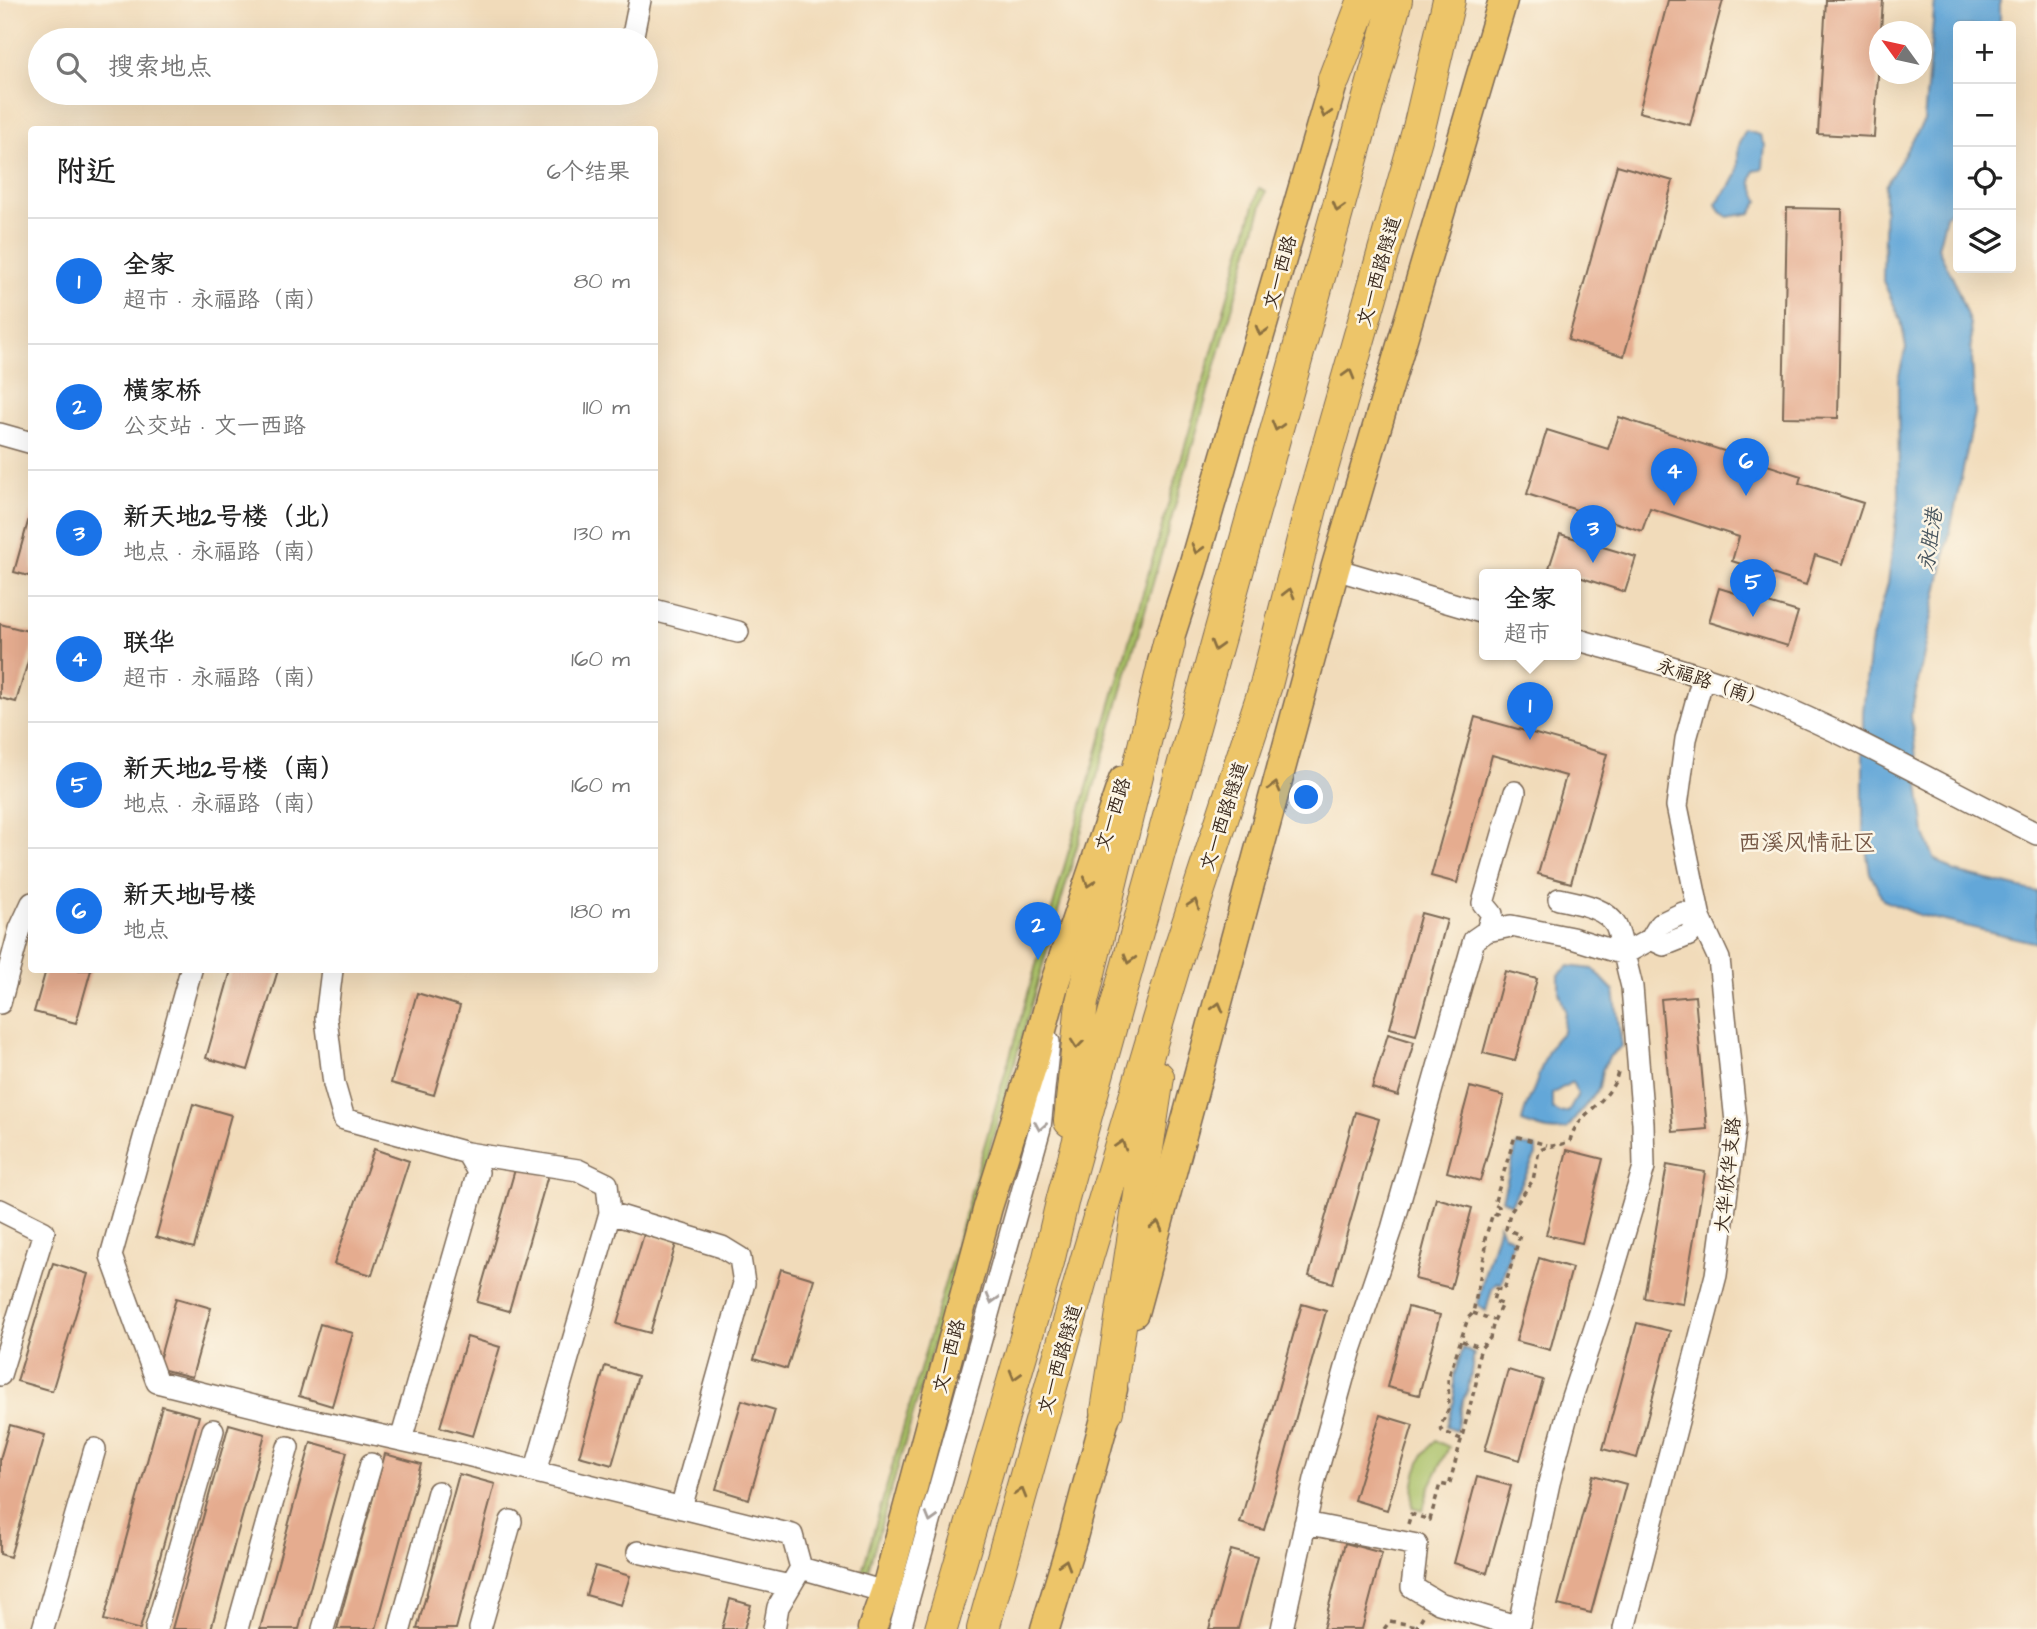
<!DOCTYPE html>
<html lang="zh">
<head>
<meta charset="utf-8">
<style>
	:root { --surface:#fff; --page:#f6f6f6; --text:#222; --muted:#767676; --line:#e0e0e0; --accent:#1a73e8 }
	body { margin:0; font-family:"Architects Daughter","LXGW WenKai TC",sans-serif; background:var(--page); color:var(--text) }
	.controls { position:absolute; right:21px; top:21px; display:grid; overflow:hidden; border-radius:7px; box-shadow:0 7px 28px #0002 }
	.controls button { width:63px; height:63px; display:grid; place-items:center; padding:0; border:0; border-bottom:2px solid var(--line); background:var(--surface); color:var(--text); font:35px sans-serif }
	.compass { position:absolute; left:1869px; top:21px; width:63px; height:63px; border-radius:50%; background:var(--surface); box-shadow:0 7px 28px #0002; rotate:303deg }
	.you { position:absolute; left:1307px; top:798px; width:24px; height:24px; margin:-18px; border:5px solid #fff; border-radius:50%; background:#1a73e8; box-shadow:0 0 0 10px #1a73e833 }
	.badge { display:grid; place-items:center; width:46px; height:46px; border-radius:50%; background:var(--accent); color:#fff; font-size:23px; font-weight:700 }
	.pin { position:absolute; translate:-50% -58px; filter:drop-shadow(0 2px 4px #0008) }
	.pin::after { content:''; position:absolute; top:37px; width:24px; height:21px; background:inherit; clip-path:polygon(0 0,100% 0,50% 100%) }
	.popup { position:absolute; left:1479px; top:569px; width:102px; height:91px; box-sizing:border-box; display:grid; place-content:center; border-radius:7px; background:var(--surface); filter:drop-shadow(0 2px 5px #0005); font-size:23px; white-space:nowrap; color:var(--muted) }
	.popup b { font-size:26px; color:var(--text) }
	.popup::after { content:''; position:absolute; left:50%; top:100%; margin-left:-14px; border:14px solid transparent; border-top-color:var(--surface) }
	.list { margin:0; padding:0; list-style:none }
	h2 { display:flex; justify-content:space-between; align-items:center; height:91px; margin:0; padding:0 28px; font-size:30px }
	h2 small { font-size:23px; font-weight:400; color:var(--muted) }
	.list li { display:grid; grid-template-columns:46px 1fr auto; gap:21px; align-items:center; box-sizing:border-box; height:126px; padding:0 28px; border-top:2px solid var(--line) }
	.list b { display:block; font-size:26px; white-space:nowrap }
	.list p { margin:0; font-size:23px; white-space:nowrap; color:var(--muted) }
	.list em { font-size:23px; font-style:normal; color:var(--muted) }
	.icon { flex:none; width:38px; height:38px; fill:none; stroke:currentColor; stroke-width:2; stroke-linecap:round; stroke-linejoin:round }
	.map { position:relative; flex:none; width:2037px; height:1629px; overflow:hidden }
	.search { position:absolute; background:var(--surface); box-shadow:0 7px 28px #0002; left:28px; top:28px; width:630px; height:77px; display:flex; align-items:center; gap:18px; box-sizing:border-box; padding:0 24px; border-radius:38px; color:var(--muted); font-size:26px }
	.panel { position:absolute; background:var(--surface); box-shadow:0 7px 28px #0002; left:28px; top:126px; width:630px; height:847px; border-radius:7px }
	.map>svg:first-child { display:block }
	.green { fill:#a8c066; stroke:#727542; stroke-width:2 }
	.water { fill:#63a7d8; stroke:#4f687b; stroke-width:2; fill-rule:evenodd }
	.building { fill:#e5ac8f }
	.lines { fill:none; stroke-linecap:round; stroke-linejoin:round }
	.minor-casing { stroke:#7b6855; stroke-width:24 }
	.major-casing { stroke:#7b6855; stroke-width:31 }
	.highway-casing { stroke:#7b6855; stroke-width:34 }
	.path { stroke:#7b6855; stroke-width:3.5; stroke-dasharray:5 5; stroke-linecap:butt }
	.minor { stroke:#fff; stroke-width:21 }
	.major { stroke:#edc569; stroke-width:28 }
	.highway { stroke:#edc569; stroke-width:32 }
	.oneway { stroke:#8b7040 }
	.oneway2 { stroke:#a79f9a }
	.labels { text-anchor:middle; stroke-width:5; stroke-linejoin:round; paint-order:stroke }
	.street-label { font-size:19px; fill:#3b2a1e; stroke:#fcf5e5 }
	.water-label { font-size:21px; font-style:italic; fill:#49565f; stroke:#fcf5e5 }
	.quarter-label { font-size:23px; fill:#765846; stroke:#fcf5e5 }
</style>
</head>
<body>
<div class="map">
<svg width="2037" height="1629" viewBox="0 0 2037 1629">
	<rect width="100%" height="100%" fill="#fcf5e5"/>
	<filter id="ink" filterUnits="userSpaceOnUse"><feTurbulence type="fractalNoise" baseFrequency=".0143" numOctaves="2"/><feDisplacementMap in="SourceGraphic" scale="14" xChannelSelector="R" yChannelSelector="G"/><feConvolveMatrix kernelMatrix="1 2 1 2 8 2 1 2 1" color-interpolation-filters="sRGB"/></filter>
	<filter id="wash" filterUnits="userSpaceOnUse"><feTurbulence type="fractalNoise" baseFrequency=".00686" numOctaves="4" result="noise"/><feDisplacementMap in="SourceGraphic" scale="28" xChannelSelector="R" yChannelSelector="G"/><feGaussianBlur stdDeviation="1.57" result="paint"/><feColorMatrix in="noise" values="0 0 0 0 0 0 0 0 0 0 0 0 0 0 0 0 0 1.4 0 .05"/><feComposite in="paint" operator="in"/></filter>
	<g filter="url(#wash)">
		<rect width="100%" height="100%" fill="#f1dbba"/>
		<!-- green -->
		<path class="green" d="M1259,188L1266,191L867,1574L862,1572Z
			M1436,1441L1449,1447L1429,1488L1423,1510L1412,1507C1413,1483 1416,1456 1436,1441Z"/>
		<!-- water -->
		<path class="water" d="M1935,0H2000V26H1958V197L1946,216L1938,248L1955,283L1970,324L1975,413L1911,715L1925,834L1934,858L1955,872L2037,892V943L1919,915L1883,900L1870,873L1863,830V712L1870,646L1888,583L1899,497L1898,379L1906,348L1901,320L1883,281L1885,186L1924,121Z
			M1746,131L1760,135L1765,145L1763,168L1754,171L1751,182L1759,201L1751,213L1728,217L1720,212L1716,204C1722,194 1731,187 1736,176C1742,159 1732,152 1746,131Z
			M1568,966L1593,969L1614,991L1622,1046L1609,1057L1602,1070L1599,1088L1567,1129C1552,1134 1537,1127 1522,1122C1524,1107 1530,1099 1535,1086C1542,1067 1547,1045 1563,1032L1565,1010L1559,992V975ZM1572,1082L1578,1094L1568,1112L1560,1113L1552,1108V1094Z
			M1517,1145L1536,1147V1155L1511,1204L1502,1199Z
			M1499,1224L1503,1234L1513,1239L1501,1284L1497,1282L1492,1289L1486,1311L1478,1306C1481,1278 1492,1251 1499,1224Z
			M1463,1348L1474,1354L1468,1391L1463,1399L1456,1430L1447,1426L1454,1401V1375Z"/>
		<g id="blocks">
			<!-- building -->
			<path class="building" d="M1668,0H1723L1690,125L1639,112Z
				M1826,0H1883L1874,137L1818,134Z
				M1617,165L1673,181L1624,356L1568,340Z
				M1787,208L1842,209L1838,418L1783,417Z
				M1619,417L1801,476L1799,483L1863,503L1843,564L1815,555L1806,585L1732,561L1739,537L1650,508L1642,531L1527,494L1547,430L1608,449Z
				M31,511H32V577L14,572Z
				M1560,534L1636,557L1625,592L1576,576V574L1549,568Z
				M1719,588L1798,612L1788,646L1709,622Z
				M0,624L32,632V648L16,702L0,698Z
				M1475,717L1607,754L1571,883L1538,874L1566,776L1492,755L1457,883L1431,876Z
				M1421,913L1447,920L1416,1035L1390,1028Z
				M46,970H91L76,1023L34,1012Z
				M231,970H278L248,1070L206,1058Z
				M1505,971L1537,979L1515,1061L1483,1053Z
				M417,993L460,1006L434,1095L391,1083Z
				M1695,996L1707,1129L1673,1132L1661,999Z
				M1388,1034L1414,1042L1398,1096L1372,1088Z
				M1470,1087L1504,1096L1480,1181L1447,1172Z
				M193,1104L231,1115L194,1248L156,1237Z
				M1355,1112L1379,1119L1333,1283L1309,1276Z
				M374,1149L409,1161L372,1275L334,1264Z
				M1567,1150L1603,1159L1582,1243L1546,1235Z
				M1667,1165L1705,1172L1683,1304L1644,1298Z
				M516,1166L548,1175L509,1311L477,1302Z
				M1436,1198L1472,1208L1451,1288L1415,1279Z
				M644,1234L676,1244L650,1333L617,1324Z
				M1539,1258L1572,1268L1550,1350L1516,1341Z
				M53,1263L88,1274L52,1391L17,1381Z
				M781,1269L814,1279L787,1369L754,1359Z
				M176,1298L211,1308L192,1377L157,1368Z
				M1302,1304L1326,1311L1264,1530L1240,1523Z
				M1408,1307L1440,1315L1419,1395L1387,1387Z
				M1637,1323L1670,1331L1637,1458L1603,1449Z
				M320,1324L353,1333L332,1406L299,1396Z
				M467,1337L500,1347L473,1436L440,1427Z
				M605,1366L638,1376L612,1465L579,1456Z
				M1508,1370L1543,1380L1520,1460L1485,1450Z
				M742,1400L775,1410L749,1499L716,1489Z
				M162,1406L199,1416L140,1629H137L104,1620Z
				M1380,1415L1413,1425L1387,1510L1354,1500Z
				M229,1424L265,1434L211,1629H172Z
				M10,1425L45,1435L10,1557L0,1554V1459Z
				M311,1442L347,1452L299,1629H260Z
				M385,1454L421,1464L376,1629H337Z
				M459,1474L495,1484L456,1629H417Z
				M1593,1475L1626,1484L1591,1613L1558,1605Z
				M1477,1477L1511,1486L1487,1573L1454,1563Z
				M1345,1543L1382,1553L1362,1629H1323Z
				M1231,1550L1257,1557L1238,1629H1209Z
				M595,1566L630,1576L621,1605L586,1595Z
				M730,1599L751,1605L744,1629H722Z"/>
		</g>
	</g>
	<g filter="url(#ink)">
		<use href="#blocks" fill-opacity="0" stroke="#7b6855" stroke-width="2"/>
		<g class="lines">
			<!-- minor casing -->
			<g class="minor-casing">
				<path id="minor" d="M632,40L640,0
					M0,434L32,443
					M1335,569L1484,613
					M654,610L738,632
					M1576,639C1639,658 1703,674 1764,699C1858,738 1946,789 2037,834
					M1487,931L1492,914L1483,903L1515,792
					M191,970L111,1256L157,1382L293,1416L455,1452L792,1535L801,1568
					M332,970L326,1018L334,1084L344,1119L467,1153L478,1172L401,1440
					M0,1003L20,929L32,903
					M467,1153L578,1170L607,1184L610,1213L535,1472
					M0,1210L44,1232L0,1375
					M610,1213L722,1247L740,1258L744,1283L681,1508
					M1305,1523L1417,1545L1412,1587L1439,1603L1519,1627
					M638,1552L790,1586
					M43,1629L95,1449
					M156,1629L213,1430
					M237,1629L288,1447
					M323,1629L371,1464
					M400,1629L438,1492
					M480,1629L511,1521
					M774,1629L778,1607L801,1568L885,1592
					M900,1629L1040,1128L1049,1042
					M1282,1629L1315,1479L1350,1353L1392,1229L1474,940L1487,931L1511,926L1572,938L1624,954C1622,945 1620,935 1616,926C1606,907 1577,903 1559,899
					M1518,1629L1549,1483L1572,1397L1605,1298L1644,1167L1643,1123L1632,987L1624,954L1651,939L1660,924L1683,913L1700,918L1689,935L1664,945L1651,939
					M1624,1629L1716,1275L1736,1122L1719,959L1700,918L1677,806L1686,739L1703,677"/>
			</g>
			<!-- major casing -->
			<g class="major-casing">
				<path id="major" d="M1162,662L1192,569L1341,56
					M1134,1313L1335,569L1503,0
					M872,1629L885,1592L988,1207L1033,1064L1054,985L1123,780
					M1045,1629L1073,1537L1113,1389"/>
			</g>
			<!-- highway casing -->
			<g class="highway-casing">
				<path id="highway" d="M1334,79L1364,0
					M1070,1121L1082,1002L1169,643
					M1107,1411L1158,1077
					M941,1629L1048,1262L1063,1198L1396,0
					M983,1629L1087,1258L1176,960L1266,685L1313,500L1419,128L1449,0"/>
			</g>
			<!-- path -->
			<path class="path" d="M1473,1313L1494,1320
				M1462,1341L1480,1347
				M1461,1439L1442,1431L1440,1427L1449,1408L1448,1379L1468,1318L1473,1313L1486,1247L1484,1242L1493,1213L1497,1214L1499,1207L1494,1204L1515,1136L1547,1145
				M1408,1524L1411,1514L1430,1520L1440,1484L1449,1486L1476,1383L1478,1358L1481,1348L1490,1338L1494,1321L1502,1304L1493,1301L1496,1289L1504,1290L1520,1235L1506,1229L1510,1213L1533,1180L1539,1151C1549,1144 1559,1147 1570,1141C1576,1112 1611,1104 1618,1072
				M1384,1629L1390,1621L1417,1626
				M1418,1629L1417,1626L1423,1616"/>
			<!-- minor -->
			<use href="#minor" class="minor"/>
			<!-- major -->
			<use href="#major" class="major"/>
			<!-- highway -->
			<use href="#highway" class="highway"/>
		</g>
		<!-- one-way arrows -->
		<defs><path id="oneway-chevron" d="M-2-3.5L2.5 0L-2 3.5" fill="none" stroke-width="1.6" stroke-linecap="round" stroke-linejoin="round" transform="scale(1.75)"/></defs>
		<g class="oneway">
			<use href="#oneway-chevron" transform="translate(1325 113) rotate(106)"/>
			<use href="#oneway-chevron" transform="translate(1338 207) rotate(106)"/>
			<use href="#oneway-chevron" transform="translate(1261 331) rotate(106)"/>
			<use href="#oneway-chevron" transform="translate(1349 374) rotate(-74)"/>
			<use href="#oneway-chevron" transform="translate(1277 426) rotate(106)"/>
			<use href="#oneway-chevron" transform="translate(1197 549) rotate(106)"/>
			<use href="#oneway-chevron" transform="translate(1289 593) rotate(-76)"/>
			<use href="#oneway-chevron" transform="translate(1216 646) rotate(106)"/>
			<use href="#oneway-chevron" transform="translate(1275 787) rotate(-75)"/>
			<use href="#oneway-chevron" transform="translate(1089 882) rotate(108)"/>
			<use href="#oneway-chevron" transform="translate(1194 904) rotate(-72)"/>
			<use href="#oneway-chevron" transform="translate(1129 959) rotate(106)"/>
			<use href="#oneway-chevron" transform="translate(1218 1007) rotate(-75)"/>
			<use href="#oneway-chevron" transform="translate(1077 1044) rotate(96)"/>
			<use href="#oneway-chevron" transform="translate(1121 1145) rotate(-73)"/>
			<use href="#oneway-chevron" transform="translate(1157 1226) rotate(-75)"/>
			<use href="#oneway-chevron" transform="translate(1015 1375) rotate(106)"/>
			<use href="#oneway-chevron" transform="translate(1021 1493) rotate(-74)"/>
			<use href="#oneway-chevron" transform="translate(1065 1564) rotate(-73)"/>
		</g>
		<g class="oneway2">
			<use href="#oneway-chevron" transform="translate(1040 1126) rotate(100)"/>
			<use href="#oneway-chevron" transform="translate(992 1299) rotate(106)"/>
			<use href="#oneway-chevron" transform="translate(931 1518) rotate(106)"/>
		</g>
	</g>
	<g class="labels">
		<!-- street labels -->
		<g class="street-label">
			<text transform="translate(1378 271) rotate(-74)" y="7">文一西路隧道</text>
			<text transform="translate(1279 272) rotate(-74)" y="7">文一西路</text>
			<text transform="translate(1712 682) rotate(19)" y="7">永福路（南）</text>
			<text transform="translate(1112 814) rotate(-72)" y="7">文一西路</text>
			<text transform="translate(1223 816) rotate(-72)" y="7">文一西路隧道</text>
			<text transform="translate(1727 1175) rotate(-84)" y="7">大华·欣华支路</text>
			<text transform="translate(948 1356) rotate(-75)" y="7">文一西路</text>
			<text transform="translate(1059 1359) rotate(-74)" y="7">文一西路隧道</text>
		</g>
		<!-- water labels -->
		<g class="water-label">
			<text transform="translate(1930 540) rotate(-82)" y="7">永胜港</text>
		</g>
		<!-- quarter labels -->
		<g class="quarter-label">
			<text x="1807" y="850">西溪风情社区</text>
		</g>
	</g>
</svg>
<div class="controls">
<button>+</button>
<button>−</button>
<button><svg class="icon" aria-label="locate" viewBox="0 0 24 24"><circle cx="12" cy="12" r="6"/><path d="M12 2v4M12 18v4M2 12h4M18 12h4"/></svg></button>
<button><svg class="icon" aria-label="layers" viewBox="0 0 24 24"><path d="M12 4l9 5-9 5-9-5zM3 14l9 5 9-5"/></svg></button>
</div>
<svg class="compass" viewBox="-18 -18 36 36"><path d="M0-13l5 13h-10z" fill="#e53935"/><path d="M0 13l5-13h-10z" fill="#767676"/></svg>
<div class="you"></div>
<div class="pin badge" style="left:1530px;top:740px">1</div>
<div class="popup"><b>全家</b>超市</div>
<div class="pin badge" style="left:1038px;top:960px">2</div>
<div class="pin badge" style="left:1593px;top:563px">3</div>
<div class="pin badge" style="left:1674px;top:506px">4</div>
<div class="pin badge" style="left:1753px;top:617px">5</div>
<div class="pin badge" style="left:1746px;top:496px">6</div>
<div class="search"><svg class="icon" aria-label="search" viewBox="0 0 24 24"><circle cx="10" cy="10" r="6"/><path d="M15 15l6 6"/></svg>搜索地点</div>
<section class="panel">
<h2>附近<small>6个结果</small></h2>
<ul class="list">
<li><span class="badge">1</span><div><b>全家</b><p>超市 · 永福路（南）</p></div><em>80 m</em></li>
<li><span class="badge">2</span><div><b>横家桥</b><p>公交站 · 文一西路</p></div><em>110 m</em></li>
<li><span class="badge">3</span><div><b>新天地2号楼（北）</b><p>地点 · 永福路（南）</p></div><em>130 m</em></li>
<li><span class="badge">4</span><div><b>联华</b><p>超市 · 永福路（南）</p></div><em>160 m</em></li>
<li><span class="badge">5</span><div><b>新天地2号楼（南）</b><p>地点 · 永福路（南）</p></div><em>160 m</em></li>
<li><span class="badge">6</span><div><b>新天地1号楼</b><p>地点</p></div><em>180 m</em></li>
</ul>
</section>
</div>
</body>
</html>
